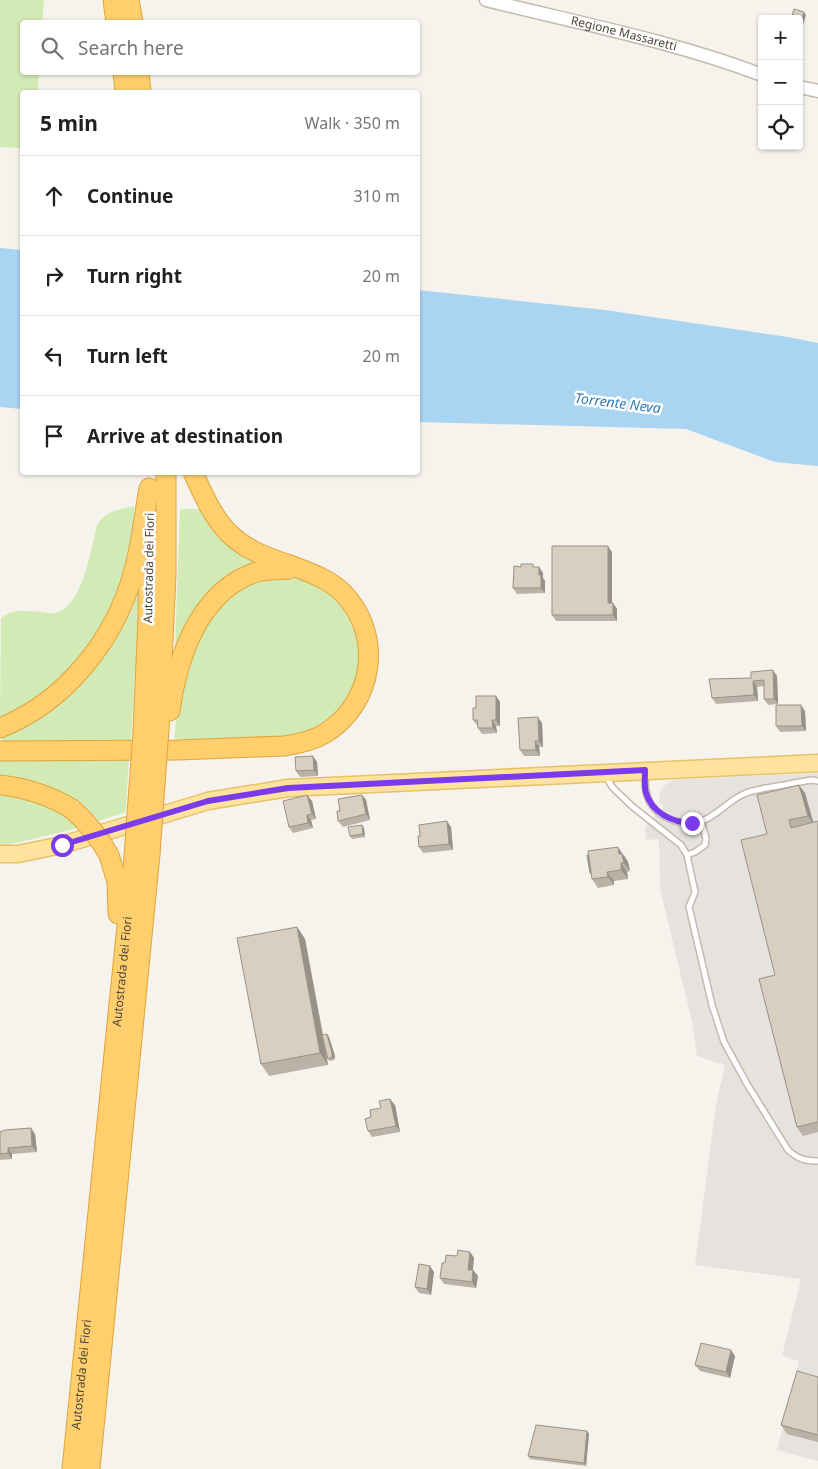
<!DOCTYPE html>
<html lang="en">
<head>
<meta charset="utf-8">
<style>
	:root { --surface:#fff; --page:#f2f2f2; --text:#202124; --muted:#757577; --line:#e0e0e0 }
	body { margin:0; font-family:"Noto Sans",sans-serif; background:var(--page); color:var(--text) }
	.controls { position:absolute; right:15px; top:15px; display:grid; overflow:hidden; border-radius:5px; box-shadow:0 1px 4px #0004 }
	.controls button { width:45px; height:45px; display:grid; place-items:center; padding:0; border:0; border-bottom:1px solid var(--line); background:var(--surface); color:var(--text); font:25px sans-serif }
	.stop { position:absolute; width:15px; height:15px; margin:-11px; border:4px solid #7c3aed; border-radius:50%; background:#fff }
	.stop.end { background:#7c3aed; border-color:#fff; box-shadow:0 1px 5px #0008 }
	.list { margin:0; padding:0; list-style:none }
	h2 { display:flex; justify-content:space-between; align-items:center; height:65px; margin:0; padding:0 20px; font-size:21px }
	h2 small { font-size:16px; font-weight:400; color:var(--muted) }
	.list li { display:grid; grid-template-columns:32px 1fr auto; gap:15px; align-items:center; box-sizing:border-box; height:80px; padding:0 20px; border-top:1px solid var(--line) }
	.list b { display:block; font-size:19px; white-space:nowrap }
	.list em { font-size:16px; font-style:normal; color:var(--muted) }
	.icon { flex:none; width:28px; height:28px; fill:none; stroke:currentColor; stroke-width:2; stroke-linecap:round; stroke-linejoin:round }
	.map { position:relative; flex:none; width:818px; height:1469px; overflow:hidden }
	.search { position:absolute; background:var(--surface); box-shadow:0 1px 4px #0004; left:20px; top:20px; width:400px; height:55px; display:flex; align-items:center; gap:12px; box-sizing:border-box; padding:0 18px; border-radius:5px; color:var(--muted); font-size:19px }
	.panel { position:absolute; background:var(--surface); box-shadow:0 1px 4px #0004; left:20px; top:90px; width:400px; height:385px; border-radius:5px }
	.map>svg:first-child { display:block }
	.industrial { fill:#e6e2dd }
	.green { fill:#d2eab5 }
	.water { fill:#a9d4f2 }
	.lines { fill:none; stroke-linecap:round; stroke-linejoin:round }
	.service-casing { stroke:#c2bbae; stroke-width:8 }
	.tertiary-casing { stroke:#c2bbae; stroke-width:15 }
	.primary-casing { stroke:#e6c16a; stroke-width:19 }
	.motorway-casing { stroke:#e0a43c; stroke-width:21 }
	.service { stroke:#fff; stroke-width:5 }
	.tertiary { stroke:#fff; stroke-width:12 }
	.primary { stroke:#ffe39c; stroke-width:16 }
	.motorway { stroke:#ffcf6e; stroke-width:19 }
	.motorway-bridge-casing { stroke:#e0a43c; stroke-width:21; stroke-linecap:butt }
	.motorway-bridge { stroke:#ffcf6e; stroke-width:19 }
	.wall { fill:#bab2a6 }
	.shaded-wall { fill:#979187 }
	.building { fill:#d8cfc1; stroke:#979187 }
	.route { stroke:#7c3aed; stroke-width:6 }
	.labels { text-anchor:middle; stroke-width:5; stroke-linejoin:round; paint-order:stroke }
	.street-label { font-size:12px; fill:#4b4439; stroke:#fff }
	.water-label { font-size:14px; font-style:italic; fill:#2e7ab2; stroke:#fff }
</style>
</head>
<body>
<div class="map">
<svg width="818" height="1469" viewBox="0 0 818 1469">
	<rect width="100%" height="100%" fill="#f6f3ec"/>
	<!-- industrial -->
	<path class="industrial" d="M818,773V1461L777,1450L799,1361L782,1356L801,1279L695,1265L716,1105L725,1065L697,1056L692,1022L660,888L659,839L646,840L645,827L664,806L659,802L660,792L666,784L672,780Z"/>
	<!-- green -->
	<path class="green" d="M0,0H44L42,22H22V72L39,73L38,92H22V148L0,147Z
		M134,506V539L116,608L62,681L31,706L0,720L1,618C15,608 24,611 41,612C46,612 51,614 56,613C83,606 91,549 97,525C105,511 119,510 134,506Z
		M180,509H204L260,562L182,647H175Z
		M286,576C299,579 311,581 322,588C355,607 371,656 354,691C346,708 330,722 314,730C293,741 265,738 243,738C220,739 197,739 174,739L179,701L183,680L203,628L225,599L261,578Z
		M137,594L140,596L131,740L2,741V735L12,731Z
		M129,757L126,812L99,821L89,810L76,802L0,779V758Z
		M0,791L49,803L82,827L20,842L0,846Z"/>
	<!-- water -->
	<path class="water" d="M0,248L22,250V409L0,407Z
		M418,290L605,310L788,337L818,343V466L775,462L686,429L418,422Z"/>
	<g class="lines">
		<!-- service casing -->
		<g class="service-casing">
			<path id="service" d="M645,774C645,784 645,795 651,804C661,820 685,827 702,821C718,815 729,800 744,794C752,790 758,790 766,788C782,786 797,782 812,780L818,781
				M606,777L613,788L633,807L681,845L687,855L695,892L689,907L712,1005L724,1042L747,1084L788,1150C798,1159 805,1161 818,1161
				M687,855L695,852L705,845L706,838L701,821"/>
		</g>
		<!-- tertiary casing -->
		<g class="tertiary-casing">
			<g id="tertiary">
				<path id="s1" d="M486,0C578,23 673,41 762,75"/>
				<path d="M799,87L818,91"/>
			</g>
		</g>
		<!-- primary casing -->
		<g class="primary-casing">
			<path id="primary" d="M0,854H18L62,845L208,801L288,788L818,763"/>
		</g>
		<!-- motorway casing -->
		<g class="motorway-casing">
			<g id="motorway">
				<path d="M113,0L116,22"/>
				<path d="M129,0L133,22"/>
				<path d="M123,72L125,92"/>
				<path d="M139,72L141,92"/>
				<path d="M170,711C177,659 198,595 251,574C263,569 276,570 289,569"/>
				<path d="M0,728C65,702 114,641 133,574C141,547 144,516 149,488"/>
				<path d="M159,729L166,575V472"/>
				<path d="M143,732L148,618L149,539"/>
				<path d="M0,751L178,750L284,746C298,744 312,741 324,734C374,704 384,635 343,593C329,579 309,572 290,565C230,546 218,529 193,472"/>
				<path d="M0,785C27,788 49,795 72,809"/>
				<path d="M109,855L117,882L118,914"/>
				<path id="s2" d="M72,1469L134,856"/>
				<path d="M90,1469L150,854"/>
			</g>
		</g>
		<!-- service -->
		<use href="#service" class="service"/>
		<!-- tertiary -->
		<use href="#tertiary" class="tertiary"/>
		<!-- primary -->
		<use href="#primary" class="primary"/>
		<!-- motorway -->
		<use href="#motorway" class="motorway"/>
		<!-- motorway-bridge casing -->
		<g class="motorway-bridge-casing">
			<path id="motorway-bridge" d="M72,809C88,823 99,837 109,855
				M150,854L159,729
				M134,856L143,732"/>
		</g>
		<!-- motorway-bridge -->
		<use href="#motorway-bridge" class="motorway-bridge"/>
	</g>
	<!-- wall -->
	<path class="wall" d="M612,552V603L617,609V621H556L552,615Z
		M535,567H539L543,573V578L545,581V593L517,594L513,588Z
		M777,676L778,704L768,705L764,699V686L757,687L758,701L716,704L712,698L751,678Z
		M496,696L500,702V726H496L497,733L482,734L478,728V726L473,720L476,708Z
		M805,711L806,731L780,732L776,726Z
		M542,723L543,747H539L540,756H524L520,750Z
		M313,756L317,762L318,776L300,777L296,771Z
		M805,793L813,822L818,821V1132L803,1136L797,1127L775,975L767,834Z
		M307,795L312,801L316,819L311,820L313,828L293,833L289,827Z
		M362,795L366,800L370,820L343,827L338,821Z
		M451,827L453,850L423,853L419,847L420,836Z
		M364,828L365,837L352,839L350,836Z
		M624,855L628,862L630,871L627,872L628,879L614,881V885L598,888L592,879Z
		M297,927L305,939L323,1034L329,1037L335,1056L334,1060L330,1061L328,1059L325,1047L328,1065L269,1076L261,1064Z
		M395,1105L400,1132L372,1137L368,1131L371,1117Z
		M31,1128L35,1134L37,1152L12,1154V1159L0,1160V1132Z
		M470,1252L474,1258L473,1270L478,1276L476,1288L444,1284L440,1278L445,1263L457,1256Z
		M434,1272L431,1295L419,1293L415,1287Z
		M735,1356L730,1378L700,1371L695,1365Z
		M818,1377V1442L787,1434L781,1425Z
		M587,1431L589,1434L586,1466L530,1459L528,1456Z"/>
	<!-- shaded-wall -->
	<path class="shaded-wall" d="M804,12L806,15L803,25L801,22Z
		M608,546L612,552V609L608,603Z
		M539,567L543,573V578L545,581V593L541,588L539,575Z
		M613,603L617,609V621L613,615Z
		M773,670L777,676L778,704L774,699Z
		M753,681L757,687L758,701L754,695Z
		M496,696L500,702V726L496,720Z
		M801,705L805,711L806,731L802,726Z
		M538,717L542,723L543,747L539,741Z
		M492,720L496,726L497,733L493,728Z
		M535,741L539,747L540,756L536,750Z
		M313,756L317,762L318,776L314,770Z
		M799,785L805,793L814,825L808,816Z
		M307,795L312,801L316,819L312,814Z
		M362,795L366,800L370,820L366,814Z
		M307,815L311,820L313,828L308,823Z
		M447,821L451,827L453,850L449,844Z
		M362,825L364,828L365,837L363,834Z
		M618,847L628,862L630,871L624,863L619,854Z
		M621,863L627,872L628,879L621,870Z
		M607,872L614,881V885L608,877Z
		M297,927L305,939L328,1065L320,1053Z
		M327,1034L329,1037L335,1056L334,1060L332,1057Z
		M390,1099L395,1105L400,1132L396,1126Z
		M31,1128L35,1134L37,1152L32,1146Z
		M8,1148L12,1154V1159L8,1153Z
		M470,1252L474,1258L472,1275L468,1270Z
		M430,1266L434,1272L431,1295L427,1289Z
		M473,1270L478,1276L476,1288L472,1282Z
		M731,1350L735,1356L730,1378L726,1372Z
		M587,1431L589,1434L586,1466L584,1463Z"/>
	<!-- building -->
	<path class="building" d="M794,9L804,12L801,22L799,21V19H791Z
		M552,546H608V603H613V615H552Z
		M521,564H533V567H539V575H541V588H513L514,566L521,567Z
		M773,670L774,699H764V680L753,681L754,695L712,698L709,679L751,678V672Z
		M476,696H496V720H492L493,728H478L477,720H473V708H476Z
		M776,705H801L802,726H776Z
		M538,717L539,741H535L536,750H520L518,718Z
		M313,756L314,770L296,771L295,757Z
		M799,785L808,816L789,820L791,828L818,821V1122L797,1127L759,979L775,975L741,840L767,834L757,795Z
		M307,795L312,814L307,815L308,823L289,827L283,801Z
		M362,795L366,814L338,821L337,811H340L338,799Z
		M447,821L449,844L419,847L418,836H420L419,825Z
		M362,825L363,834L350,836L348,827Z
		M618,847L619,854H622L624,863H621V870L607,872L608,877L592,879L588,851Z
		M587,855H588L591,873H590Z
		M297,927L320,1053L261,1064L237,938Z
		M327,1034L332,1053V1057L328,1059L322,1035Z
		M390,1099L396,1126L368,1131L365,1119L371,1117L370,1110L381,1108L379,1101Z
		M31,1128L32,1146L8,1148V1153L0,1154V1132L5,1130Z
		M458,1250L470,1252L468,1270H473L472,1282L440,1278L442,1263H445L446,1255L457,1256Z
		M419,1264L430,1266L427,1289L415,1287Z
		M701,1343L731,1350L726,1372L695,1365Z
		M797,1371L818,1377V1435L781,1425Z
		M536,1425L587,1431L584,1463L528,1456Z"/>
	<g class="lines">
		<!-- route -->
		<path class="route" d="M62,845L208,801L288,788L645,770C645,777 644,786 646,793C652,813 673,823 692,823"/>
	</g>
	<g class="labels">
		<!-- street labels -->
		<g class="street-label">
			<text dy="4" stroke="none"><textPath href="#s1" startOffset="142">Regione Massaretti</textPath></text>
			<text transform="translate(149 568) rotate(-89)" y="4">Autostrada dei Fiori</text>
			<text dy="4" stroke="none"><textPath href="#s2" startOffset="500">Autostrada dei Fiori</textPath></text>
			<text dy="4" stroke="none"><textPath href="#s2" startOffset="95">Autostrada dei Fiori</textPath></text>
		</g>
		<!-- water labels -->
		<g class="water-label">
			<text transform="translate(618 403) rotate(7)" y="5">Torrente Neva</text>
		</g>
	</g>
</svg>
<div class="controls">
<button>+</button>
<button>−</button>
<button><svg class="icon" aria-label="locate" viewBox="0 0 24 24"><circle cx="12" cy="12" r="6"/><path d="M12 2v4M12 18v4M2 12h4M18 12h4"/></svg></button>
</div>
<div class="stop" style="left:62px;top:845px"></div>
<div class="stop end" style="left:692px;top:823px"></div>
<div class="search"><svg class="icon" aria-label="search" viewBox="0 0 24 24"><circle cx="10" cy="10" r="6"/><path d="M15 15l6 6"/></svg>Search here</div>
<section class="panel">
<h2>5 min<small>Walk · 350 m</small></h2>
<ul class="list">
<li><svg class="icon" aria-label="ahead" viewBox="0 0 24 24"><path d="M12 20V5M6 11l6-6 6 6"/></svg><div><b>Continue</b></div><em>310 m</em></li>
<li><svg class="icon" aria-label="right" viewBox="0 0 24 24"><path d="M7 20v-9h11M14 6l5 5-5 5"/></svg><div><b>Turn right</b></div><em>20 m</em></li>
<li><svg class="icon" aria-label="left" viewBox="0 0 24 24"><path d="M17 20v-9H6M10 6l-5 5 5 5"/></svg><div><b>Turn left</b></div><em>20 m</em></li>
<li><svg class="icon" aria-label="arrive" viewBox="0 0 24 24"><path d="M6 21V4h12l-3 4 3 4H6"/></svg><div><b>Arrive at destination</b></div></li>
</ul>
</section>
</div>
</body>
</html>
